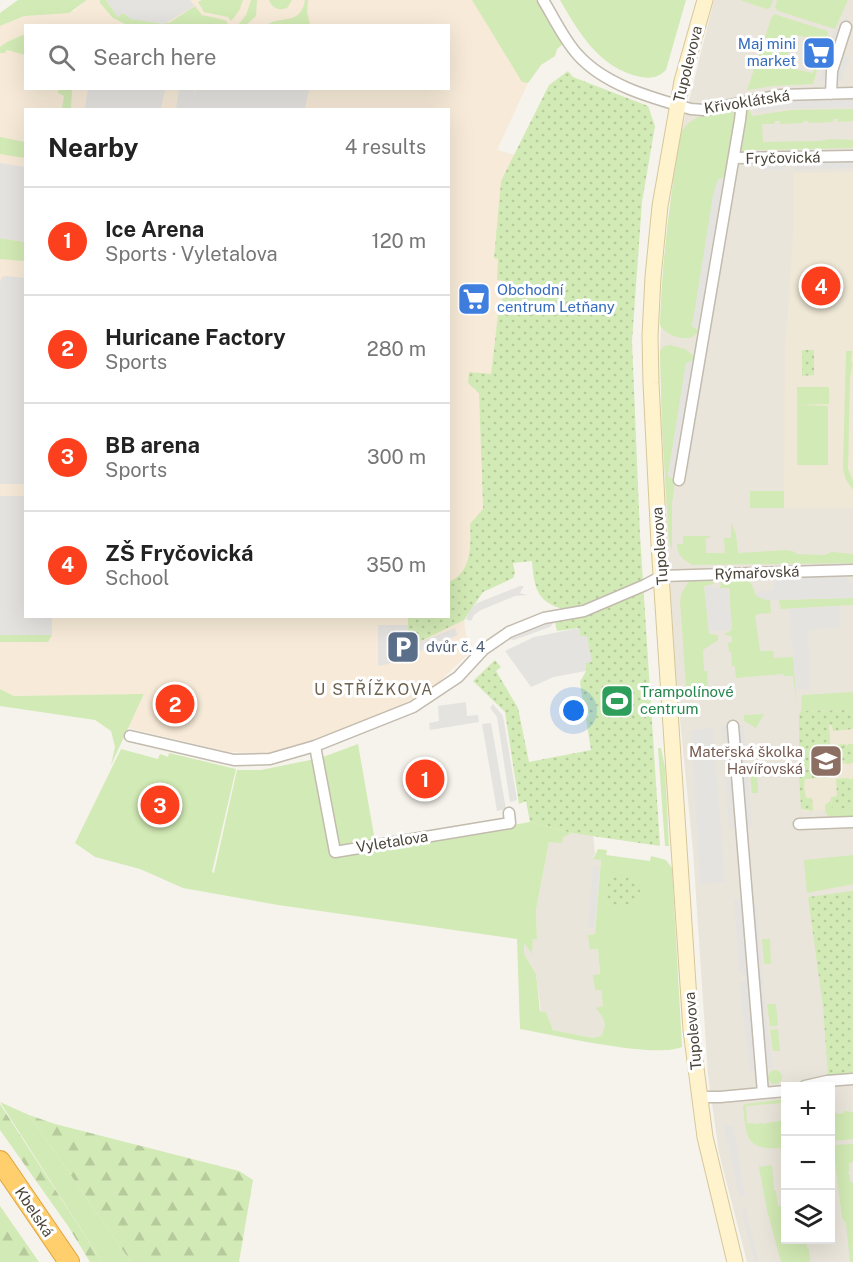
<!DOCTYPE html>
<html lang="en">
<head>
<meta charset="utf-8">
<style>
	:root { --surface:#fff; --page:#f2f2f2; --text:#222; --muted:#767676; --line:#e0e0e0; --accent:#fc3f1d }
	body { margin:0; font-family:"Public Sans",sans-serif; background:var(--page); color:var(--text) }
	.controls { position:absolute; right:18px; bottom:18px; display:grid; overflow:hidden; border-radius:0px; box-shadow:0 6px 24px #0002 }
	.controls button { width:54px; height:54px; display:grid; place-items:center; padding:0; border:0; border-bottom:2px solid var(--line); background:var(--surface); color:var(--text); font:30px sans-serif }
	.you { position:absolute; left:574px; top:711px; width:21px; height:21px; margin:-15px; border:4px solid #fff; border-radius:50%; background:#1a73e8; box-shadow:0 0 0 9px #1a73e833 }
	.badge { display:grid; place-items:center; width:39px; height:39px; border-radius:50%; background:var(--accent); color:#fff; font-size:20px; font-weight:700 }
	.pin { position:absolute; translate:-50% -50%; border:3px solid #fff; box-shadow:0 2px 6px #0006 }
	.list { margin:0; padding:0; list-style:none }
	h2 { display:flex; justify-content:space-between; align-items:center; height:78px; margin:0; padding:0 24px; font-size:26px }
	h2 small { font-size:20px; font-weight:400; color:var(--muted) }
	.list li { display:grid; grid-template-columns:39px 1fr auto; gap:18px; align-items:center; box-sizing:border-box; height:108px; padding:0 24px; border-top:2px solid var(--line) }
	.list b { display:block; font-size:22px; white-space:nowrap }
	.list p { margin:0; font-size:20px; white-space:nowrap; color:var(--muted) }
	.list em { font-size:20px; font-style:normal; color:var(--muted) }
	.icon { flex:none; width:33px; height:33px; fill:none; stroke:currentColor; stroke-width:2; stroke-linecap:round; stroke-linejoin:round }
	.map { position:relative; flex:none; width:853px; height:1262px; overflow:hidden }
	.search { position:absolute; background:var(--surface); box-shadow:0 6px 24px #0002; left:24px; top:24px; width:426px; height:66px; display:flex; align-items:center; gap:15px; box-sizing:border-box; padding:0 21px; border-radius:0px; color:var(--muted); font-size:22px }
	.panel { position:absolute; background:var(--surface); box-shadow:0 6px 24px #0002; left:24px; top:108px; width:426px; height:510px; border-radius:0px }
	.map>svg:first-child { display:block }
	.residential { fill:#eae5da; fill-rule:evenodd }
	.commercial { fill:#f7ead8; fill-rule:evenodd }
	.education { fill:#efe8d6 }
	.grass { fill:#d2eab5; fill-rule:evenodd }
	.forest { fill:url(#forest-firs) }
	.park { fill:url(#park-dots); fill-rule:evenodd }
	.parking { fill:#e5e3e0 }
	.lines { fill:none; stroke-linecap:round; stroke-linejoin:round }
	.street-casing { stroke:#c2bbae; stroke-width:13 }
	.secondary-casing { stroke:#d6c79b; stroke-width:17 }
	.highway-casing { stroke:#e0a43c; stroke-width:22 }
	.street { stroke:#fff; stroke-width:10 }
	.secondary { stroke:#fff3cd; stroke-width:15 }
	.highway { stroke:#ffcf6e; stroke-width:20 }
	.labels { text-anchor:middle; stroke-width:6; stroke-linejoin:round; paint-order:stroke }
	.shop-label { font-size:15px; fill:#366cbe; stroke:#fff; text-anchor:end }
	.street-label { font-size:15px; fill:#4b4439; stroke:#fff }
	.service-label { font-size:15px; fill:#4e5e75; stroke:#fff; text-anchor:start }
	.leisure-label { font-size:15px; fill:#27864d; stroke:#fff; text-anchor:start }
	.education-label { font-size:15px; fill:#785e54; stroke:#fff; text-anchor:end }
	.neighbourhood-label { font-size:16px; letter-spacing:1.5px; fill:#6e6250; stroke:#fff }
</style>
</head>
<body>
<div class="map">
<svg width="853" height="1262" viewBox="0 0 853 1262">
	<defs>
		<pattern id="forest-firs" width="22" height="20" patternUnits="userSpaceOnUse" patternTransform="scale(1.5)"><rect width="22" height="20" fill="#d2eab5"/><path d="M5 1l3.5 6h-7zM16 11l3.5 6h-7z" fill="#b6ca9c"/></pattern>
		<pattern id="park-dots" width="8" height="8" patternUnits="userSpaceOnUse" patternTransform="scale(1.5)"><rect width="8" height="8" fill="#d2eab5"/><path d="M2 2h.1M6 6h.1" fill="none" stroke="#b6ca9c" stroke-width="1.8" stroke-linecap="round"/></pattern>
	</defs>
	<rect width="100%" height="100%" fill="#f6f3ec"/>
	<!-- residential -->
	<path class="residential" d="M714,0H853V1262H747L719,1153L708,1075L693,851L674,659L662,426L660,351L663,269L673,180L681,133ZM786,1086H830V1240H786Z
		M572,833L593,835L595,853L593,858L601,860L595,934L589,935L598,949L600,975H594L595,990H601L603,1006L600,1013L604,1019L605,1028L601,1036L593,1038L553,1030L546,1012L541,1011L536,974L524,954V942L532,953L533,938L537,939L536,910L549,842Z"/>
	<!-- commercial -->
	<path class="commercial" d="M87,0H536L563,44L557,49L555,56L541,65L528,83L497,150L515,155L501,181L494,258L498,259L504,280L501,316H498L491,374L479,393L483,509L515,573L513,578L483,592L476,602L464,620L466,636L472,644L469,653L439,682L404,704L318,740L270,754L230,752L128,728L144,695L14,696L0,689V26L24,16L74,11ZM26,26H448V88H26ZM26,110H448V616H26Z"/>
	<!-- education -->
	<path class="education" d="M853,172V508H784L785,348L794,227V173Z
		M853,710V808L802,812L801,711Z"/>
	<!-- grass -->
	<path class="grass" d="M18,0H87L69,13L24,16L0,26V13Z
		M100,0H106L118,17L123,13L169,23L195,6L202,15L225,20L228,23L223,26L125,24L113,18L100,3Z
		M202,0H243L239,11L231,21L228,17L204,12L198,2Z
		M251,0H257L256,16L246,25H238L246,15Z
		M269,0H292L287,8C278,11 272,8 269,0Z
		M305,0H308L307,12L310,25H267C281,15 301,26 305,0Z
		M472,0H536L563,44L557,49L555,56L541,65L528,83L522,82Z
		M560,0H686L666,70C659,77 652,79 641,77C600,69 579,33 560,0Z
		M740,0H773L770,8L766,9Z
		M777,0H848L835,29L778,11L775,7Z
		M774,14L827,31L828,34L819,53L822,43L813,40V38L794,35L785,64L794,67V69L813,73L816,63L819,64L813,84L773,86L747,90L771,19Z
		M25,34V55L7,50L5,53H0V47L7,42Z
		M59,88L70,89L72,90L71,109H62L64,96L58,93Z
		M746,107L749,108L752,116L791,110L853,109V121L838,122V119H833V122L809,123L808,121H803V123L780,124V121H775L774,124H762L763,142L821,141C832,138 840,140 853,140V148L756,150V153L727,168L723,178L718,179L692,327L696,328L698,331C692,345 665,336 660,325C662,260 670,197 681,133C692,111 724,111 746,107Z
		M0,137L25,142V158L0,154Z
		M0,238L25,242V261L0,259Z
		M670,345L685,349L694,356V360L686,363L668,476L675,480L672,504V550L669,542L662,426L660,351L664,346Z
		M846,351H852L851,364L853,362L850,378L848,469L853,481V490L846,480L843,469Z
		M797,387H829V404L800,405L828,406V465H797Z
		M750,491H784V508H750Z
		M731,523L736,534L738,553L787,550L795,552L796,554L824,555L832,552L853,554V563L693,565C684,561 677,555 677,544H683V536H710V538H706V553H725L724,538H731Z
		M745,578L751,583L756,596L770,600L771,613L758,614L755,616L760,651H773L774,658L793,657L797,705L793,676H784L783,674L736,678L735,667L732,666L731,652H729L728,643L732,642V637L724,634L732,630L729,588L720,589L721,579Z
		M711,579L714,584L704,586L709,634L718,635V640L703,650L704,671H707L708,687L686,688L680,600L682,592L690,580Z
		M853,598V605L781,609L779,600Z
		M0,635H52L48,642H0Z
		M619,684L624,692L626,707L610,709L608,694L604,695L602,686Z
		M0,689L14,696L144,694L111,765L115,747L111,731L95,720L0,706Z
		M853,692V710L801,711L802,695Z
		M764,714L756,728L744,721V715Z
		M358,744L375,841L340,847L323,757Z
		M658,748H661L665,768L669,846H665Z
		M121,749L158,759L160,754L168,757L169,753L236,769L212,872L214,873L237,770H261L315,759L334,856L530,822L572,833L563,837L562,843L549,842L536,910L537,939H533L532,954L524,943V954L536,974L540,1011L546,1012L553,1030L593,1038L601,1036C608,1023 604,1019 596,1008L603,1006L601,990H595L593,975L600,974L598,949H590L588,935L595,934L601,860L593,859L598,849L607,850L606,855L650,861L651,856L666,860L672,868L682,1047C654,1059 554,1035 520,1029L517,939L278,905L183,888L140,869L95,857L75,843ZM611,879L640,892L635,903L606,890Z
		M757,772L758,793H752L750,773Z
		M830,797L832,809L853,808V818C840,819 824,823 825,805L830,801Z
		M853,855V884L807,893L804,860Z
		M762,939H770L771,964H764Z
		M767,1004H776L778,1026H770Z
		M778,1029L780,1051H773L770,1030Z
		M768 1077a7 7 0 1 1 14 0a7 7 0 1 1-14 0Z
		M785,1099V1102L782,1103L746,1106L747,1123L759,1124L762,1122L763,1124L785,1120V1148C747,1150 747,1142 743,1107L745,1104Z
		M0,1102L29,1115L131,1262H102Z
		M831,1110L838,1114L844,1113V1111L853,1112V1139L833,1141Z
		M853,1144V1162L849,1163V1172L847,1173L850,1175V1182H853V1262H850L846,1223L842,1218L833,1145Z
		M772,1165L774,1190L776,1191L778,1206L785,1205L786,1240H806L807,1248L809,1249L810,1262H781L767,1210L759,1167Z"/>
	<!-- forest -->
	<path class="forest" d="M0,1104L102,1262H90L68,1226L0,1130Z
		M29,1115L55,1124L239,1171L253,1180L239,1262H131Z
		M0,1206L39,1262H0Z"/>
	<!-- park -->
	<path class="park" d="M568,71L573,77L648,106L655,126L642,202L632,341L640,535L660,846L572,833L530,822L526,801L519,804L505,712L473,681L495,660L501,667L496,671L518,708L529,762L591,750L586,719L589,714L584,710L580,682L586,671L585,663L586,636H580L579,628L557,631L555,621L565,619L563,609C536,602 534,586 532,561L513,563L515,573L513,578L483,592L464,620L415,644L408,640V617L448,616L449,582C472,572 471,546 470,524L483,509L479,393L468,383L469,372L491,374L498,315H501L504,281L497,280L498,259L494,258L501,181L549,85ZM619,684L620,692H624L626,707L610,709L608,694H604L603,686Z
		M802,350H814V375L802,376Z
		M853,710V729L833,731L832,725H829L832,772L830,775L832,777L820,778L818,776V778L805,779L804,787L806,798H812L813,811L801,809L799,776V715L801,711Z
		M845,744L847,746L848,744H853V763L846,764L844,761V764L835,765L834,745Z
		M848,778L850,780L853,778V808L832,810L831,797L837,796L836,779Z
		M606 891a17 17 0 1 1 34 0a17 17 0 1 1-34 0Z
		M853,891V1073L828,1075L823,1007L808,897Z"/>
	<!-- parking -->
	<path class="parking" d="M106,0H190L195,6L164,24L131,19L123,13L118,17Z
		M835,27L843,30L826,82L819,81Z
		M842,55L849,58L841,81L834,79Z
		M88,89V88L165,89L161,109H85Z
		M196,89V88L309,89L305,109H176L179,89H193L195,93Z
		M853,99V107L774,109L755,113L754,105L770,101Z
		M853,160V168L795,170L792,163L788,162L785,165V170H763L764,161Z
		M0,163L25,167V242L0,238Z
		M718,179L733,180L709,328L692,327L713,195Z
		M5,276L25,278V484H0V282L2,277Z
		M701,358L706,363L688,472L668,476L686,363Z
		M0,496H25L26,616L52,617V635H0Z
		M844,574L853,585V598L767,600L760,598L754,593L774,589L773,575Z
		M520,586H524L520,593L528,595L515,596L481,610L474,615L471,621L466,619L470,610L477,603Z
		M705,586L728,589L732,630L709,631Z
		M840,606L841,627L808,630L810,689L796,690L789,609Z
		M555,621L550,627L514,640L506,639L538,624Z
		M378,625H408V640L415,644L455,628L458,635L388,664L378,666Z
		M579,628L580,636H587L592,662L585,663L586,671L554,677L531,687L505,651L534,637Z
		M466,702L467,716L478,715L479,722L430,730L429,723L439,721L438,706Z
		M493,704L503,716L517,800L510,802L497,717L490,708Z
		M491,723L506,809L497,811L482,724Z
		M744,725L752,827L729,829L722,726Z
		M713,728L725,882L700,884L691,730Z
		M593,866L600,867L595,927H588Z
		M734,899L757,904L766,1017L773,1068L750,1071L739,982H746V977L739,972Z
		M733,1125L745,1196H739L724,1126Z
		M746,1203L747,1218L759,1262H755L742,1216Z"/>
	<g class="lines">
		<!-- street casing -->
		<g class="street-casing">
			<path id="street" d="M543,0C554,18 564,40 578,55C606,86 653,98 691,109L704,110L781,95L853,93
				M831,94L832,71L846,27
				M734,158L853,156
				M679,480L740,120L742,102
				M130,736L234,760L270,759L315,746L413,707L458,677L483,650L509,632L544,618L584,611L645,585L662,576L853,570
				M315,746L335,852L510,823L509,813
				M799,824L853,822
				M805,1086L827,1081L853,1079
				M763,1093L786,1091
				M699,1097H720L763,1093L733,726"/>
		</g>
		<!-- secondary casing -->
		<g class="secondary-casing">
			<path id="secondary" d="M705,0L682,81L660,206L653,277L650,336L651,383L659,544L691,1030L705,1137L735,1262"/>
		</g>
		<!-- highway casing -->
		<g class="highway-casing">
			<path id="highway" d="M0,1161L69,1262"/>
		</g>
		<!-- street -->
		<use href="#street" class="street"/>
		<!-- secondary -->
		<use href="#secondary" class="secondary"/>
		<!-- highway -->
		<use href="#highway" class="highway"/>
	</g>
	<!-- icons -->
	<defs>
		<g id="supermarket-square" transform="scale(1.725)"><rect x="-9" y="-9" width="18" height="18" rx="4" fill="#3f7fe0" stroke="#fff"/><path d="M-6-5.5h2.5l.6 2H6L4.5 2H-2.5L-4.4-4H-6ZM-1.5 3.2a1.3 1.3 0 1 0 .1 0ZM3 3.2a1.3 1.3 0 1 0 .1 0Z" fill="#fff"/></g>
		<g id="parking-square" transform="scale(1.725)"><rect x="-9" y="-9" width="18" height="18" rx="4" fill="#5c6f8a" stroke="#fff"/><path d="M-3.5-5.5H1a3.5 3.5 0 0 1 0 7H-1V5.5H-3.5ZM-1-3.4V-.6H.8a1.4 1.4 0 0 0 0-2.8Z" fill="#fff"/></g>
		<g id="stadium-square" transform="scale(1.725)"><rect x="-9" y="-9" width="18" height="18" rx="4" fill="#2e9e5b" stroke="#fff"/><path d="M0-5a6.5 5 0 1 0 0 10a6.5 5 0 1 0 0-10ZM-3.5-1.8h7v3.6h-7Z" fill="#fff"/></g>
		<g id="school-square" transform="scale(1.725)"><rect x="-9" y="-9" width="18" height="18" rx="4" fill="#8d6e63" stroke="#fff"/><path d="M0-5L7-2L0 1L-7-2ZM-4 1L0 2.5L4 1V4Q0 6-4 4Z" fill="#fff"/></g>
	</defs>
	<g fill-rule="evenodd">
		<use href="#supermarket-square" x="819" y="53"/>
		<use href="#supermarket-square" x="474" y="299"/>
		<use href="#parking-square" x="403" y="647"/>
		<use href="#stadium-square" x="617" y="701"/>
		<use href="#school-square" x="826" y="761"/>
	</g>
	<g class="labels">
		<!-- shop labels -->
		<g class="shop-label">
			<text x="796" y="49">Maj mini<tspan x="796" dy="17">market</tspan></text>
			<text x="497" y="295" text-anchor="start">Obchodní<tspan x="497" dy="17">centrum Letňany</tspan></text>
		</g>
		<!-- street labels -->
		<g class="street-label">
			<text transform="translate(688 64) rotate(-76)" y="5">Tupolevova</text>
			<text transform="translate(747 102) rotate(-9)" y="5">Křivoklátská</text>
			<text transform="translate(783 158) rotate(-1)" y="5">Fryčovická</text>
			<text transform="translate(660 546) rotate(-94)" y="5">Tupolevova</text>
			<text transform="translate(757 573) rotate(-2)" y="5">Rýmařovská</text>
			<text transform="translate(392 842) rotate(-9)" y="5">Vyletalova</text>
			<text transform="translate(693 1031) rotate(-95)" y="5">Tupolevova</text>
			<text transform="translate(34 1212) rotate(56)" y="5">Kbelská</text>
		</g>
		<!-- service labels -->
		<g class="service-label">
			<text x="426" y="652">dvůr č. 4</text>
		</g>
		<!-- leisure labels -->
		<g class="leisure-label">
			<text x="640" y="697">Trampolínové<tspan x="640" dy="17">centrum</tspan></text>
		</g>
		<!-- education labels -->
		<g class="education-label">
			<text x="803" y="757">Mateřská školka<tspan x="803" dy="17">Havířovská</tspan></text>
		</g>
		<!-- neighbourhood labels -->
		<g class="neighbourhood-label">
			<text x="374" y="695">U STŘÍŽKOVA</text>
		</g>
	</g>
</svg>
<div class="controls">
<button>+</button>
<button>−</button>
<button><svg class="icon" aria-label="layers" viewBox="0 0 24 24"><path d="M12 4l9 5-9 5-9-5zM3 14l9 5 9-5"/></svg></button>
</div>
<div class="you"></div>
<div class="pin badge" style="left:425px;top:779px">1</div>
<div class="pin badge" style="left:175px;top:704px">2</div>
<div class="pin badge" style="left:160px;top:805px">3</div>
<div class="pin badge" style="left:821px;top:286px">4</div>
<div class="search"><svg class="icon" aria-label="search" viewBox="0 0 24 24"><circle cx="10" cy="10" r="6"/><path d="M15 15l6 6"/></svg>Search here</div>
<section class="panel">
<h2>Nearby<small>4 results</small></h2>
<ul class="list">
<li><span class="badge">1</span><div><b>Ice Arena</b><p>Sports · Vyletalova</p></div><em>120 m</em></li>
<li><span class="badge">2</span><div><b>Huricane Factory</b><p>Sports</p></div><em>280 m</em></li>
<li><span class="badge">3</span><div><b>BB arena</b><p>Sports</p></div><em>300 m</em></li>
<li><span class="badge">4</span><div><b>ZŠ Fryčovická</b><p>School</p></div><em>350 m</em></li>
</ul>
</section>
</div>
</body>
</html>
